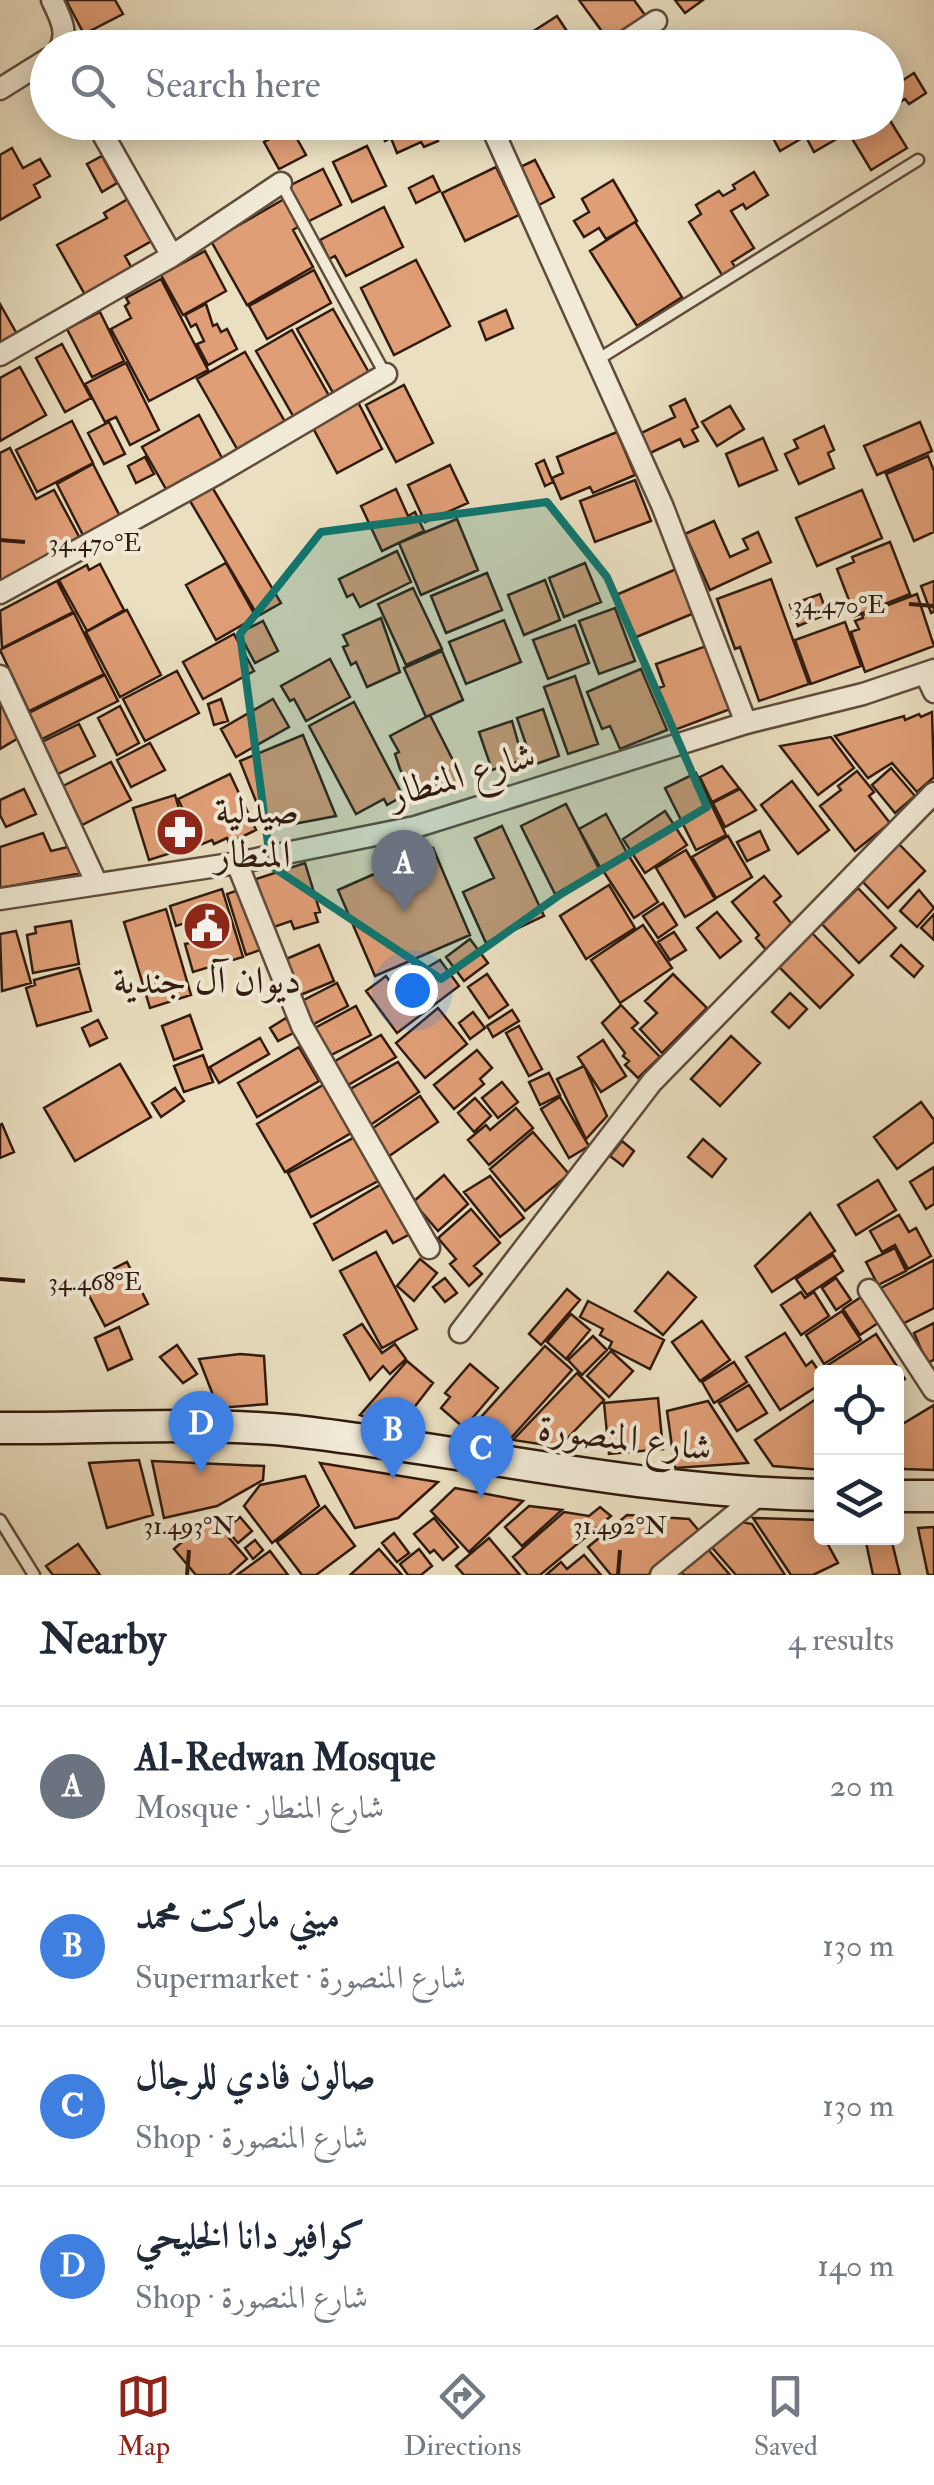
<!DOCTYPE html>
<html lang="en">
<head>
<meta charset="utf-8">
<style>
	:root { --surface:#fff; --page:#f6f6f7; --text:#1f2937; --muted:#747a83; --line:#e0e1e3; --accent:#8f2418 }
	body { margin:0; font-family:"IM FELL Double Pica",Amiri,serif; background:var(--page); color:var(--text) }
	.controls { position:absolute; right:30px; bottom:30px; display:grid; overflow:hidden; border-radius:10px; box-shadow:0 5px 25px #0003 }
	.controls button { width:90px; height:90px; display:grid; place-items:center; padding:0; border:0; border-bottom:2px solid var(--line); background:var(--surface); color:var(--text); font:50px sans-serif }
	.you { position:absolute; left:412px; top:990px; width:35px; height:35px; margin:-25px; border:8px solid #fff; border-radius:50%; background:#1a73e8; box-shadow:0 0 0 15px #1a73e833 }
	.badge { display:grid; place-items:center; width:65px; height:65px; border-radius:50%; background:var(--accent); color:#fff; font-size:32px; font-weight:700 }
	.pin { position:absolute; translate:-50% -82px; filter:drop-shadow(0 2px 5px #0008) }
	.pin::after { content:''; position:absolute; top:52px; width:35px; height:30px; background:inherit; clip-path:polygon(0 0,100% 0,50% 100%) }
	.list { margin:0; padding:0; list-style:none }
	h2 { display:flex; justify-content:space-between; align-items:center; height:130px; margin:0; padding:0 40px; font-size:42px }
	h2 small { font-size:32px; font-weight:400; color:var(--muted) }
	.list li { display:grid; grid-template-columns:65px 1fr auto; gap:30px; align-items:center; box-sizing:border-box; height:160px; padding:0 40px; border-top:2px solid var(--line) }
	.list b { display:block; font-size:38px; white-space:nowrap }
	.list p { margin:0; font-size:32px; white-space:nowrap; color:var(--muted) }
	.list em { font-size:32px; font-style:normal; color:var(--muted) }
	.icon { flex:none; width:55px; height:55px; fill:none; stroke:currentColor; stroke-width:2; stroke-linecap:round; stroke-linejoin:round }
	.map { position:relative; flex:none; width:934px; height:1575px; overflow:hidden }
	.search { position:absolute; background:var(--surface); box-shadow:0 5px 25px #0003; left:30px; right:30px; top:30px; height:110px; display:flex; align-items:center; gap:25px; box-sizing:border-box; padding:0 35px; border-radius:55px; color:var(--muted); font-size:38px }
	.sheet { height:770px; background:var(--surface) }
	nav { display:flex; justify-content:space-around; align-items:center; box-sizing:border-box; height:140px; border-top:2px solid var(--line); background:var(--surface); font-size:28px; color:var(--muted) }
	nav a { display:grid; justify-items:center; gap:5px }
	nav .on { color:var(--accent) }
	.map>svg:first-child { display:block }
	.building { fill:#e09e76; stroke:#311b0f; stroke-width:2.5 }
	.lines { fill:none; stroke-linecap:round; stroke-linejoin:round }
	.lane-casing { stroke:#5f4c3b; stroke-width:15 }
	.street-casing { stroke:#5f4c3b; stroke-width:25 }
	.secondary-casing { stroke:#311b0f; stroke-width:35 }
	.lane { stroke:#f1ead6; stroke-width:10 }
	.street { stroke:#f1ead6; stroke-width:20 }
	.secondary { stroke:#f1ead6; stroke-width:30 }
	.marked { fill:#0f766e; fill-opacity:0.2; stroke:#0f766e; stroke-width:8; stroke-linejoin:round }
	.ticks { fill:none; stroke:#311b0f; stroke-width:4 }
	.labels { text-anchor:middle; stroke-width:8; stroke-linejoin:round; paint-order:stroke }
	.street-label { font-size:38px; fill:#311b0f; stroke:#f1ead6 }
	.poi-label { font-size:38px; fill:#311b0f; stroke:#f1ead6; text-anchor:start }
	.ticks-label { font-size:25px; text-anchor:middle; fill:#311b0f; stroke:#f1ead6; stroke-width:8; stroke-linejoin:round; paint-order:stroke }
</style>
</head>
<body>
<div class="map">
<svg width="934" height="1575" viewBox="0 0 934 1575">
	<rect width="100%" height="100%" fill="#eadfc0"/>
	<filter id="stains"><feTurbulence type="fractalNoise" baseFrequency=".002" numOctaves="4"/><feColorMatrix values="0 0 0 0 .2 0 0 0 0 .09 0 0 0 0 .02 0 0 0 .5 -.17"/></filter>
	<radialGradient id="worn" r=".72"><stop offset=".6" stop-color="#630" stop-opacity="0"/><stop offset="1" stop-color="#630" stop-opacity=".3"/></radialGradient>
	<!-- building -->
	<path class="building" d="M66,0H115L123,14L84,34Z
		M579,0H634L645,15L609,41Z
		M675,0H703L685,13Z
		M557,16L578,48H513L512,45Z
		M391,35L397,48H362Z
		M914,73L926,93L909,104L905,99L890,108L886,84L894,80L897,84Z
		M886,114L907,148L871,170L842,122H886Z
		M384,122H430L438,141L424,147L421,142L397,153L391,138L385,141L380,128L385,125Z
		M776,122H796L804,137L780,151L767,127Z
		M827,122H838L845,134L814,152L805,135Z
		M291,128L306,155L279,169L264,142Z
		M367,146L386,186L352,202L333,162Z
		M12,148L23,168L40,159L50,176L34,185L40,197L0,220V155Z
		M102,156L117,183L102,192L87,164Z
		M535,160L554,197L537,206L518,168Z
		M496,167L519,215L465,241L442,193Z
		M323,169L341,205L305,223L287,187Z
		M754,172L768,195L746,209L743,204L731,211L754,248L732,262L735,267L722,275L689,222L701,214L696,205L719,191L723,196L735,189L733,185Z
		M433,176L440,191L416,203L409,188Z
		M613,180L637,221L606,239L599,228L584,237L574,221L589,212L582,199Z
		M133,196L157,238L125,256L135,274L88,300L57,245L107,218L104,213Z
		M286,198L301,225L293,230L313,267L247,305L211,241Z
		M384,207L403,247L346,276L335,256L329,259L320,240Z
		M635,222L682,297L637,326L590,251Z
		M205,251L226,291L183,315L161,275Z
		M416,260L450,326L394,355L361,288Z
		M314,270L331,303L267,339L249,306Z
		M161,279L208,370L149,401L111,329L131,318L125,306L129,303L126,298Z
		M0,304L21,341L0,353Z
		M206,304L213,326L217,324L221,332L227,329L237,349L208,365L197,344L204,341L196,324L191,327L185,315Z
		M333,309L372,378L336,398L297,329Z
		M506,310L513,328L486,340L479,322Z
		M100,312L124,361L92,377L67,329Z
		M292,330L332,401L296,421L256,351Z
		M62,344L91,398L65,412L36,358Z
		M245,352L288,427L240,454L197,379Z
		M126,363L159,430L130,445L116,417L105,422L85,384Z
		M20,367L46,415L0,441V378Z
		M404,385L433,443L396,462L366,405Z
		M685,399L698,427L692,430L698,441L684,447L680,439L648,454L639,434L675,417L670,406Z
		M358,402L382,449L337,473L312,426Z
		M730,406L744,429L717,446L702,422Z
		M199,415L222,458L166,489L142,447Z
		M72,421L93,463L37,492L16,450Z
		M109,422L125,454L104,464L88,433Z
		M920,422L932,451L877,475L864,446Z
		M824,426L834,450L828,453L834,468L799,484L785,454L798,448L794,440Z
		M617,432L635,475L593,493L590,487L561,499L552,478L563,473L557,457Z
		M763,438L777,470L739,486L726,454Z
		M10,448L36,499L54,490L83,544L0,588V453Z
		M928,456L934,471V532L914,541L886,474Z
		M145,457L154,474L136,483L128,466Z
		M544,460L553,482L545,486L536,464Z
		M93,464L124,524L87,543L57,484Z
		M450,465L468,503L425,522L408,485Z
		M635,480L651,521L595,542L580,501Z
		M212,487L281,603L258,616L190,501Z
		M396,489L408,516L415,512L424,531L382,551L361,506Z
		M862,490L882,538L817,566L796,518Z
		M457,519L478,570L421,595L399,543Z
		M714,521L730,557L748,549L743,539L758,532L771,562L710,590L685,534Z
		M890,542L910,594L855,616L837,569L854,562L852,557Z
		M397,551L411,582L360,607L353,594L347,597L339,579Z
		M226,563L256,617L216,640L186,585Z
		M585,563L601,602L564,617L549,578Z
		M100,564L124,610L87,631L59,580L87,565L89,570Z
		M681,567L699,611L634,638L616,595Z
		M487,573L502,610L446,633L431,596Z
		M771,579L809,684L759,701L740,647L735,649L717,599Z
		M545,580L560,620L524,635L508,595Z
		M57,581L73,612L2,648L0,611Z
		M934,581V612L931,613L921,586Z
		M413,588L442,649L406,665L378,604Z
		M820,594L827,614L798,626L790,605Z
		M917,594L934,646L865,672L851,632L859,629L855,621L863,618L862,615Z
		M615,608L635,661L599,674L579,621Z
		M127,610L161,675L120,697L86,632Z
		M74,613L104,674L29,711L0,650Z
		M381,618L400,672L367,687L356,662L351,665L343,647L348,645L343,635Z
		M504,620L521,662L466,684L449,642Z
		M263,621L278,651L255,663L239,633Z
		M845,622L861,666L811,684L795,640Z
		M575,625L589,663L548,679L533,640Z
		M234,634L254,671L203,699L183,662Z
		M709,645L733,708L672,731L656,689L664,686L656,664Z
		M442,651L463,700L426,717L404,668Z
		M330,659L350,697L306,721L294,699L290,701L281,686Z
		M641,669L667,730L620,749L610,726L602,729L587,692Z
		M177,671L199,713L145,741L123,699Z
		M105,675L118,701L42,739L29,713Z
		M575,676L598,744L568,754L544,687Z
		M221,699L228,721L214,725L208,704Z
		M273,699L289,727L236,757L221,729Z
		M354,702L403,796L387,805L384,799L356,814L309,726Z
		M0,703L20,737L0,749Z
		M120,706L139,743L117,755L98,718Z
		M543,709L559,756L533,765L517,718Z
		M932,712L934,777L917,792L892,763L868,778L835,736L904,716L905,720L919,714L921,717Z
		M430,715L464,782L444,792L441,788L426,795L424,791L414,796L400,769L395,754L399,752L390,736Z
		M512,721L523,760L492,770L479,732Z
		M79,724L95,756L58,774L42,742Z
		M303,735L336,816L267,829L240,761Z
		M831,737L854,768L818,795L780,746Z
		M150,743L165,770L131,787L117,760Z
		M111,762L131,800L82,825L63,786Z
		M722,766L739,788L712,802L700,777Z
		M891,768L915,796L895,813L872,785Z
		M857,771L874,792L869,796L890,823L855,851L820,806L841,790L838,786Z
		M696,773L726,835L696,850L665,788Z
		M230,774L256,830L229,843L227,838L214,844L212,840L200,845L178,799Z
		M792,781L829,830L798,854L761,805Z
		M24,789L36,814L6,827L0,815V800Z
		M740,789L756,810L725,827L713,803Z
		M175,795L190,847L149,860L133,808Z
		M566,804L600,871L555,894L521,826Z
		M665,811L687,845L645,873L623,839Z
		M606,814L627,853L600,867L579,829Z
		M502,826L544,916L486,943L463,892L494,878L475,838Z
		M760,831L769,850L747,861L737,842Z
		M43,833L51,851L72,846L82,873L0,888V847Z
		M728,836L752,877L716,898L692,857Z
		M899,844L925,871L888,908L862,881Z
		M433,848L470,935L375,976L338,890Z
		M686,850L715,899L685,917L656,868Z
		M627,853L658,902L634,918L602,869Z
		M305,863L320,912L315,913L318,922L294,929L291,921L271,928L256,879Z
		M764,876L781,896L774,902L795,928L767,951L756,938L759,935L732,902Z
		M609,885L635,928L586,959L560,916Z
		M244,888L263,949L246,955L227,894Z
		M858,888L896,928L859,963L822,924Z
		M222,889L243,957L193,972L185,944L194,942L188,922L176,926L170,906Z
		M919,890L934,908L917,927L900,911Z
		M663,903L677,925L658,938L643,916Z
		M166,909L191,995L150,1008L124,922Z
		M717,912L741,941L720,958L697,928Z
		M934,914V940L921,928Z
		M71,921L79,964L33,973L27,935L36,933L35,927Z
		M643,925L672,968L620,1003L591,960Z
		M16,931L31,983L2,991L0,934Z
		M674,932L686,950L670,960L658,942Z
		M811,932L853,975L820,1008L777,965Z
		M470,939L488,963L464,981L446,957Z
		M319,945L334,981L298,996L284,960Z
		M901,945L923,966L914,977L891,956Z
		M440,960L459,986L397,1033L366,991L386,976L391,983L404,973L408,979Z
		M79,968L91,1011L37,1026L26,988L35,985L34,980Z
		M487,974L508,1005L489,1018L468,987Z
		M673,974L707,1008L662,1053L640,1029L657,1013L645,1001Z
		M337,983L348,1006L310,1026L298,1003Z
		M790,993L807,1009L789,1028L772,1012Z
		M621,1005L638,1023L632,1028L660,1057L638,1078L625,1065L629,1061L623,1056L625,1053L602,1023Z
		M356,1006L371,1035L325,1058L311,1030Z
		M438,1008L467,1044L425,1078L396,1043Z
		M512,1010L519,1021L493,1037L487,1026Z
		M473,1012L485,1028L470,1039L459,1023Z
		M190,1015L202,1049L174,1060L162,1026Z
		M286,1018L295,1032L278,1041L270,1028Z
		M98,1020L107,1038L90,1046L82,1028Z
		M519,1026L542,1069L529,1076L506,1033Z
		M381,1035L396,1057L343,1088L330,1064Z
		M731,1036L760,1063L720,1106L691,1079Z
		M260,1038L269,1054L219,1083L210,1067Z
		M603,1040L626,1076L601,1092L578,1057Z
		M299,1047L319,1081L257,1117L238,1083Z
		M477,1050L492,1068L480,1079L484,1084L454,1109L434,1085Z
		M203,1055L213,1082L184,1092L174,1066Z
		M398,1062L419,1092L366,1128L345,1092Z
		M120,1064L151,1117L75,1161L44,1108Z
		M584,1066L607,1116L586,1139L557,1079Z
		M549,1073L560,1095L540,1105L529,1082Z
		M328,1082L356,1130L285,1172L257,1124Z
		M502,1082L518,1102L498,1118L482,1098Z
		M175,1088L184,1101L161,1117L152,1103Z
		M420,1096L438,1122L385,1159L367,1132Z
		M560,1097L589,1146L569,1158L541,1109Z
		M475,1098L491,1116L474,1132L458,1113Z
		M921,1102L934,1120V1142L897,1169L874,1137Z
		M516,1108L533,1128L489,1165L468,1140L486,1125L490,1130Z
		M2,1124L14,1152L0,1158V1125Z
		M533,1132L569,1174L525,1211L490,1169Z
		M357,1136L380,1180L311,1217L288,1173Z
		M703,1139L726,1159L712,1177L688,1157Z
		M622,1141L634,1151L623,1166L610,1156Z
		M934,1167V1204L926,1209L910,1182Z
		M444,1175L468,1204L438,1231L413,1202Z
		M490,1176L524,1218L500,1237L464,1192Z
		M878,1180L896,1210L856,1235L838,1205Z
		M385,1182L412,1233L393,1243L386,1231L333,1260L314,1224Z
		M471,1209L500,1243L474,1266L482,1274L469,1286L450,1264L456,1259L438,1238Z
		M810,1213L835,1251L772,1292L755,1266Z
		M899,1215L909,1232L916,1228L931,1256L908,1269L895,1245L882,1252L870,1231Z
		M895,1248L906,1271L878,1285L866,1262Z
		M376,1252L417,1329L382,1348L340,1271Z
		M833,1255L843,1271L807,1295L796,1279Z
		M420,1259L437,1273L414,1301L397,1286Z
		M934,1260V1308L898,1326L879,1289Z
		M127,1262L148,1304L105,1326L83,1284Z
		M668,1272L696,1297L663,1335L635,1311Z
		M445,1278L457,1293L445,1302L433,1287Z
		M836,1278L851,1300L836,1310L822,1288Z
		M567,1289L580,1300L541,1345L529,1334Z
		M801,1292L805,1298L814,1292L829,1316L801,1335L781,1305Z
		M861,1297L878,1323L860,1335L843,1309Z
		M588,1301L664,1340L650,1369L609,1348L612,1342L600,1335L603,1329L580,1317Z
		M842,1311L861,1340L824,1364L806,1335Z
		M571,1314L590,1330L566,1359L547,1342Z
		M702,1321L730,1360L700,1381L672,1342Z
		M934,1323V1360L927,1363L914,1333Z
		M362,1324L382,1353L395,1344L406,1359L390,1374L383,1366L370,1380L344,1335Z
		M119,1327L132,1359L108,1370L95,1338Z
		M785,1333L806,1366L812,1361L822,1376V1383L780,1410L746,1357Z
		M876,1334L905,1379L896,1385V1372H833L828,1365Z
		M593,1336L607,1350L582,1375L568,1360Z
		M177,1345L197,1374L183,1383L160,1357Z
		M545,1346L572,1370L503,1447L465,1435Z
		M611,1351L633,1371L609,1397L587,1376Z
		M240,1354L264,1356L267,1404L218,1408L199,1359Z
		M407,1361L433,1383L399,1427L360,1415Z
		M734,1362L747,1382L714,1403L702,1382Z
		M470,1364L498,1388L464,1428L441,1408L450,1397L445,1393Z
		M577,1373L604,1400L559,1447L513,1440Z
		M749,1385L767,1413L737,1431L719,1403Z
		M822,1395V1470L773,1466L755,1440Z
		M658,1398L663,1449L609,1454L604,1403Z
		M708,1401L748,1463L675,1468L667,1411Z
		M934,1405V1470L904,1469L896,1456V1428Z
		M139,1460L153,1515L107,1528L89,1463Z
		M152,1461L264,1466L263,1480L217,1506L164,1518Z
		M320,1463L438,1482L398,1518L355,1528Z
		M305,1476L319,1506L272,1543L244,1506L260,1485Z
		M455,1488L523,1501L469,1552L431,1511Z
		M325,1506L355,1546L316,1575H302L277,1542Z
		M529,1506L562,1510L522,1546L505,1527Z
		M600,1507L611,1516L540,1575H528L513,1557L564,1512L589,1516Z
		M627,1515L689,1519L700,1532L648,1575H611L588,1547Z
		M211,1517L247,1559L229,1575H196L174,1549Z
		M240,1517L252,1531L238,1543L226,1529Z
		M434,1518L458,1547L443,1560L434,1550L430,1553L414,1534Z
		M753,1518L822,1520V1538H834L825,1539L838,1563L813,1575H791Z
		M737,1521L752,1524L785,1575H736L709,1544Z
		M934,1527V1575H928L918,1528Z
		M394,1533L409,1553L397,1562L382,1543Z
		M489,1538L520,1575H464L456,1566Z
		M865,1538H891L900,1575H873Z
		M255,1540L263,1550L253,1559L245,1548Z
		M78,1544L100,1575H53L46,1566Z
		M706,1547L730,1575H684L679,1570Z
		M379,1549L402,1575H350Z
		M419,1549L432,1566L421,1575H408L400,1564Z
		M270,1551L288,1575H237Z
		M584,1555L601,1575H546L561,1562L567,1569Z"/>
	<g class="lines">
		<!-- lane casing -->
		<g class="lane-casing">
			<path id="lane" d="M281,183L385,374
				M597,360L918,160
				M0,1520L34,1575"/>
		</g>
		<!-- street casing -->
		<g class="street-casing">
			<path id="street" d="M52,0C59,15 69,32 60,48
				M615,48L656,21
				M0,89L48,59
				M96,122L172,256
				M500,122L492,128L662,505L746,723
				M0,355L172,256L281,183
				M0,593L218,473L386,374
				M925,673L934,692
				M0,676L97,884
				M237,863L302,1026L429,1248
				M0,899L237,863L415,827L746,723L863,694L934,670
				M869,1290L934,1390
				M460,1332L652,1082L934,793
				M661,1575L760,1494"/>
		</g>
		<!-- secondary casing -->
		<g class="secondary-casing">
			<path id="secondary" d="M0,1428C98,1429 198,1421 295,1431C471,1451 645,1493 822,1495
				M896,1496H934"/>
		</g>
		<!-- lane -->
		<use href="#lane" class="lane"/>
		<!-- street -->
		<use href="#street" class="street"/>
		<!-- secondary -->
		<use href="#secondary" class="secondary"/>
	</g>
	<!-- marked area -->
	<path class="marked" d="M547,502L607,577L707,807L561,894L441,979L271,866L240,634L321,532Z"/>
	<!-- ticks -->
	<path class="ticks" d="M0,540L25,542M909,604L934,606M0,1279L25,1281M187,1575L189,1550M618,1575L620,1550"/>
	<!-- icons -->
	<defs>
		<g id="pharmacy-disc" transform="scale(2.5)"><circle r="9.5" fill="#8f2418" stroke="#f1ead6"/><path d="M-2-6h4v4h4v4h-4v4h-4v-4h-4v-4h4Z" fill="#fff"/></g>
		<g id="civic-disc" transform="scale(2.5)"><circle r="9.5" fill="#8f2418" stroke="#f1ead6"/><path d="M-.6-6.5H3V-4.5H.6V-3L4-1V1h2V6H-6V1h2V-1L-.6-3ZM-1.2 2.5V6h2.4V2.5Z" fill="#fff"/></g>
	</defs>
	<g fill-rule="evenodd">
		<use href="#pharmacy-disc" x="180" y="832"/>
		<use href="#civic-disc" x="207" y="926"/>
	</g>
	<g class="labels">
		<!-- street labels -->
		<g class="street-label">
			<text transform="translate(462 774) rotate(-16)" y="13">شارع المنطار</text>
			<text transform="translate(625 1437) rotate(7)" y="13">شارع المنصورة</text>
		</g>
		<!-- poi labels -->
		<g class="poi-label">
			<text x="215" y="823">صيدلية<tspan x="215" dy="44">المنطار</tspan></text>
			<text x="207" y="993" text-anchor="middle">ديوان آل جندية</text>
		</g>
	</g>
	<g class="ticks-label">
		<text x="95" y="551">34.470°E</text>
		<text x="839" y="613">34.470°E</text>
		<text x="95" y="1290">34.468°E</text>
		<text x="189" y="1534">31.493°N</text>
		<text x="620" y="1534">31.492°N</text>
	</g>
	<rect width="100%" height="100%" filter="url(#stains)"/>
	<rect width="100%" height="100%" fill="url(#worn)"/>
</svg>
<div class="controls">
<button><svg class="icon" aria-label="locate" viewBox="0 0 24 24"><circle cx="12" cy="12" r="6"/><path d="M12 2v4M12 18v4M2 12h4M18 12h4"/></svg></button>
<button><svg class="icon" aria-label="layers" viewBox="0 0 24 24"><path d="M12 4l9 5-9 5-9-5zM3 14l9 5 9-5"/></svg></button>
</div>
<div class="you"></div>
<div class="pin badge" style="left:404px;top:912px;background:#6b7280">A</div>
<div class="pin badge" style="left:393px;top:1479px;background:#3f7fe0">B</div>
<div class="pin badge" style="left:481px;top:1498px;background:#3f7fe0">C</div>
<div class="pin badge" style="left:201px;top:1473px;background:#3f7fe0">D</div>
<div class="search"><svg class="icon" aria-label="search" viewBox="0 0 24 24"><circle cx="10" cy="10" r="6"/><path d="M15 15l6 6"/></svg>Search here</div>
</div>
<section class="sheet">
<h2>Nearby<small>4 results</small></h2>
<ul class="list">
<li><span class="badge" style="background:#6b7280">A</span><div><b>Al-Redwan Mosque</b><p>Mosque · شارع المنطار</p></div><em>20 m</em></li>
<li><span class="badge" style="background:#3f7fe0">B</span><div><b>ميني ماركت محمد</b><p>Supermarket · شارع المنصورة</p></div><em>130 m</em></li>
<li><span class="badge" style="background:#3f7fe0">C</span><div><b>صالون فادي للرجال</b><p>Shop · شارع المنصورة</p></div><em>130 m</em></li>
<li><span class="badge" style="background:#3f7fe0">D</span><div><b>كوافير دانا الخليحي</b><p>Shop · شارع المنصورة</p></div><em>140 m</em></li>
</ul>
</section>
<nav>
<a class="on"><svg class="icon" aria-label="map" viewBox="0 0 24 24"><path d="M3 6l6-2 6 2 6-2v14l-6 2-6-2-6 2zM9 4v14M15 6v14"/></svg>Map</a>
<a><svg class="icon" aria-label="directions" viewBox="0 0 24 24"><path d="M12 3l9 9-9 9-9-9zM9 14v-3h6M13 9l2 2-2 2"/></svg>Directions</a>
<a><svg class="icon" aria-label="saved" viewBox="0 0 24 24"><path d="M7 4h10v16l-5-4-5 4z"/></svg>Saved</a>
</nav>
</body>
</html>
